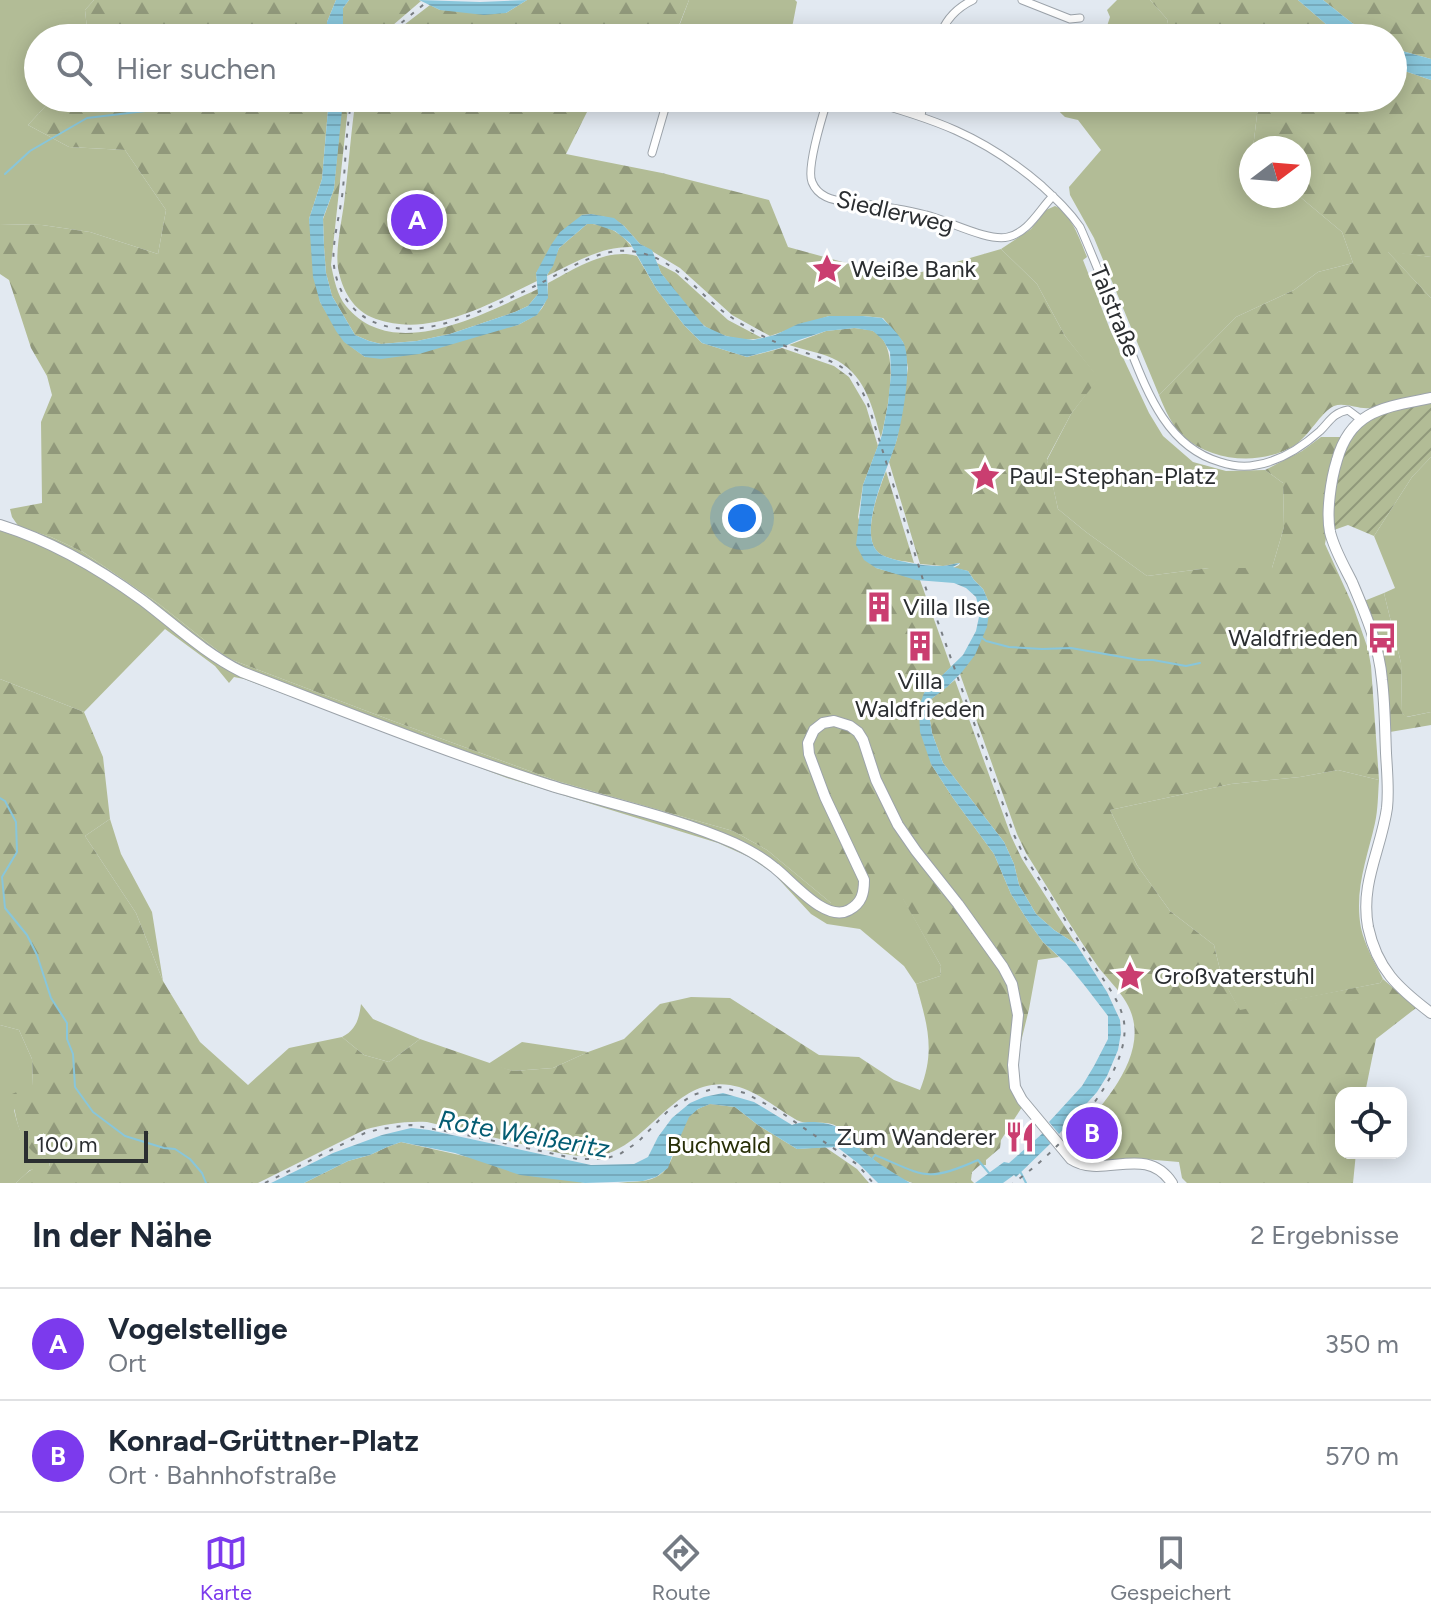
<!DOCTYPE html>
<html lang="de">
<head>
<meta charset="utf-8">
<style>
	:root { --surface:#fff; --page:#f2f2f3; --text:#1f2937; --muted:#747a83; --line:#e0e1e3; --accent:#7c3aed }
	body { margin:0; font-family:Figtree,sans-serif; background:var(--page); color:var(--text) }
	.controls { position:absolute; right:24px; bottom:24px; display:grid; overflow:hidden; border-radius:16px; box-shadow:0 4px 20px #0003 }
	.controls button { width:72px; height:72px; display:grid; place-items:center; padding:0; border:0; border-bottom:2px solid var(--line); background:var(--surface); color:var(--text); font:40px sans-serif }
	.compass { position:absolute; left:1239px; top:136px; width:72px; height:72px; border-radius:50%; background:var(--surface); box-shadow:0 4px 20px #0003; rotate:74deg }
	.scale { position:absolute; left:24px; bottom:20px; width:124px; box-sizing:border-box; padding-left:8px; border:4px solid #2b2e31; border-top:0; font-size:22px; line-height:28px; white-space:nowrap; color:#2b2e31; -webkit-text-stroke:6px #fff; paint-order:stroke }
	.you { position:absolute; left:742px; top:518px; width:28px; height:28px; margin:-20px; border:6px solid #fff; border-radius:50%; background:#1a73e8; box-shadow:0 0 0 12px #1a73e833 }
	.badge { display:grid; place-items:center; width:52px; height:52px; border-radius:50%; background:var(--accent); color:#fff; font-size:26px; font-weight:700 }
	.pin { position:absolute; translate:-50% -50%; border:4px solid #fff; box-shadow:0 2px 8px #0006 }
	.list { margin:0; padding:0; list-style:none }
	h2 { display:flex; justify-content:space-between; align-items:center; height:104px; margin:0; padding:0 32px; font-size:34px }
	h2 small { font-size:26px; font-weight:400; color:var(--muted) }
	.list li { display:grid; grid-template-columns:52px 1fr auto; gap:24px; align-items:center; box-sizing:border-box; height:112px; padding:0 32px; border-top:2px solid var(--line) }
	.list b { display:block; font-size:30px; white-space:nowrap }
	.list p { margin:0; font-size:26px; white-space:nowrap; color:var(--muted) }
	.list em { font-size:26px; font-style:normal; color:var(--muted) }
	.icon { flex:none; width:44px; height:44px; fill:none; stroke:currentColor; stroke-width:2; stroke-linecap:round; stroke-linejoin:round }
	.map { position:relative; flex:none; width:1431px; height:1183px; overflow:hidden }
	.search { position:absolute; background:var(--surface); box-shadow:0 4px 20px #0003; left:24px; right:24px; top:24px; height:88px; display:flex; align-items:center; gap:20px; box-sizing:border-box; padding:0 28px; border-radius:44px; color:var(--muted); font-size:30px }
	.sheet { height:328px; background:var(--surface) }
	nav { display:flex; justify-content:space-around; align-items:center; box-sizing:border-box; height:112px; border-top:2px solid var(--line); background:var(--surface); font-size:22px; color:var(--muted) }
	nav a { display:grid; justify-items:center; gap:4px }
	nav .on { color:var(--accent) }
	.map>svg:first-child { display:block }
	.grass { fill:#b2bc96 }
	.forest { fill:url(#forest-firs) }
	.garden { fill:url(#garden-furrows) }
	.water { fill:url(#water-rules) }
	.lines { fill:none; stroke-linecap:round; stroke-linejoin:round }
	.stream { stroke:#88c6db; stroke-width:2 }
	.street-casing { stroke:#9ca3aa; stroke-width:9 }
	.secondary-casing { stroke:#9ca3aa; stroke-width:12 }
	.street { stroke:#fff; stroke-width:7 }
	.secondary { stroke:#fff; stroke-width:10 }
	.rail { stroke:#797e83; stroke-width:2; stroke-dasharray:4 8; stroke-linecap:butt }
	.labels { text-anchor:middle; stroke-width:6; stroke-linejoin:round; paint-order:stroke }
	.street-label { font-size:24px; fill:#2b2e31; stroke:#fff }
	.poi-label { font-size:24px; fill:#2b2e31; stroke:#fff; text-anchor:start }
	.park-label { font-size:24px; fill:#282f07; stroke:#fff }
	.water-label { font-size:26px; font-style:italic; fill:#035c72; stroke:#fff }
</style>
</head>
<body>
<div class="map">
<svg width="1431" height="1183" viewBox="0 0 1431 1183">
	<defs>
		<pattern id="forest-firs" width="22" height="20" patternUnits="userSpaceOnUse" patternTransform="scale(2)"><rect width="22" height="20" fill="#b2bc96"/><path d="M5 1l3.5 6h-7zM16 11l3.5 6h-7z" fill="#91997b"/></pattern>
		<pattern id="garden-furrows" width="10" height="10" patternUnits="userSpaceOnUse" patternTransform="scale(2)"><rect width="10" height="10" fill="#b2bc96"/><path d="M-1 1l2-2M0 10L10 0M9 11l2-2" fill="none" stroke="#91997b"/></pattern>
		<pattern id="water-rules" width="6" height="5" patternUnits="userSpaceOnUse" patternTransform="scale(2)"><rect width="6" height="5" fill="#88c6db"/><path d="M0 2.5h6" fill="none" stroke="#76aabc"/></pattern>
	</defs>
	<rect width="100%" height="100%" fill="#e2e9f1"/>
	<!-- grass -->
	<path class="grass" d="M0,0H94L85,10L88,38H38V98H53L28,125L69,147L125,150L166,210L158,254L90,232L42,225L0,224Z
		M689,0H795L797,2L790,38H702V34L678,29Z
		M1117,0H1150L1167,19L1171,38H1103L1110,17L1107,10Z
		M1045,98H1142L1164,105L1177,98H1259L1253,148H1251V196H1299L1342,232L1353,263L1318,272L1294,290L1236,317L1159,395L1094,238L1070,195L1069,187L1101,150L1078,120L1065,117Z
		M1055,206C1070,211 1081,242 1087,257L1083,260L1111,332L1149,413L1163,436L1193,462L1226,471L1265,470L1283,483L1284,527L1272,568H1209L1147,576L1086,532L1058,509L1047,460L1071,414L1098,378L1065,336L1037,284L1001,249L1031,229L1046,210Z
		M1387,251L1431,257V298Z
		M1431,457V712L1406,717L1402,713L1401,663L1384,593L1395,588L1374,536L1412,477Z
		M0,521L51,537L83,552L159,604L227,658L393,721L557,781L733,831L767,850L831,903L860,892L903,898L941,966L940,976L916,984L904,966L860,929L827,924L811,914L773,873L749,857L718,843L507,778L244,679L234,677L229,683L215,666L165,629L84,712L0,679Z
		M1338,770L1379,780C1378,794 1378,810 1375,823C1367,859 1354,890 1361,928C1365,946 1375,963 1383,979L1380,983L1240,1011L1222,978L1214,945L1170,911L1137,865L1110,810L1231,784L1300,777Z
		M110,819L121,854L152,912L163,981L136,913L85,836Z
		M361,1004L373,1019L420,1039L389,1062L364,1055L342,1037C356,1030 359,1019 361,1004Z
		M0,1025L19,1030L32,1059L33,1086L14,1110C20,1135 26,1149 49,1161L50,1167L30,1170L16,1183H0Z
		M522,1042L588,1052L553,1068L513,1071L488,1064Z"/>
	<!-- forest -->
	<path class="forest" d="M94,0H336L327,22V38H88L85,10Z
		M349,0H419L421,1L378,38H343V8Z
		M527,0H689L674,38H387L430,5L440,10L506,13Z
		M1150,0H1298L1342,38H1171L1167,19Z
		M1323,0H1431V59L1402,51L1393,46V38H1379L1352,23Z
		M1393,67L1431,80V257L1388,252L1431,298V393C1415,397 1398,399 1382,404C1378,405 1375,407 1371,408C1359,410 1345,402 1334,406C1321,412 1309,436 1295,445C1262,466 1213,462 1184,437C1172,426 1165,410 1159,395L1236,317L1294,290L1318,272L1353,263L1342,232L1299,196V148H1253L1259,98H1393Z
		M53,98H329L322,179L309,219L320,302L345,342L365,357L518,325C539,314 548,309 548,283C573,270 607,247 637,256L657,290L684,325L702,343L747,357L782,348L834,366L849,377L866,406L878,446L863,485L858,517L876,568L920,580L951,667L924,693L931,764L953,798L994,854L1011,894L1028,921L1043,942L1059,957L1038,960L1029,1009L1010,1087L1022,1107L1001,1140L1000,1148L986,1160V1165H980L972,1172L971,1180L974,1183C955,1183 933,1183 913,1183C899,1181 864,1153 853,1143C849,1139 845,1133 841,1129C826,1117 809,1128 795,1119C774,1107 755,1089 730,1085C678,1076 651,1140 606,1154C582,1162 541,1148 517,1143C487,1136 457,1129 427,1122C405,1121 385,1124 364,1130L258,1183H16C30,1170 31,1167 50,1166L49,1161C43,1158 36,1155 32,1151C18,1137 15,1113 12,1094L33,1085L32,1059L19,1030L0,1025V679L84,712L103,757L110,819L85,836L136,913L163,981L200,1042L248,1085L289,1048L342,1037L364,1055L389,1062L420,1039L513,1071L553,1068L588,1052L624,1039L660,1004L691,997L730,998L819,1055L859,1057L894,1080L920,1090C936,1050 927,1024 916,984L940,976L941,966L903,899L874,906L860,892L850,903H831L767,850L733,831L557,781L393,721L227,658L159,604L83,552L51,537L19,527L12,517L10,509L42,503L41,422L52,395L47,376L31,348L9,280L0,274V224L42,225L90,232L158,254L166,210L125,150L69,147L28,125Z
		M342,98H349L331,265C334,279 337,295 346,306C394,365 486,312 538,289V294L528,306L515,312L450,334L417,341L381,344L369,341L355,335L332,296L326,273L324,247L323,219L334,189Z
		M356,98H594L566,154L662,173L769,200L788,247L901,278L1001,249L1037,284L1065,336L1099,378L1071,414L1047,459L1058,509L1086,532L1147,576L1209,568H1272L1284,527L1283,483L1265,470L1302,451L1321,437H1342L1325,544L1353,606L1368,649L1371,666L1379,780L1338,770L1300,777L1231,784L1110,810L1137,865L1170,911L1214,945L1222,978L1240,1010L1380,983L1383,979L1416,1008L1376,1039L1365,1093H1341V1153H1356L1353,1183H1187L1182,1178L1179,1162L1132,1158L1094,1164C1087,1156 1076,1157 1069,1148L1077,1140L1075,1137C1104,1103 1155,1050 1126,1002C1119,990 1108,979 1099,968C1073,931 1050,891 1026,853L1017,834L960,674L990,605L983,589L974,580L968,571L953,568L959,565L960,563L943,566L920,564L889,462L897,439L908,368L903,342L883,318L863,316H829L770,336L732,315L680,268L640,244L624,226L614,219L591,214L582,215L536,273L537,281C488,305 430,338 376,319C353,311 342,290 338,268C335,247 343,217 345,195C349,163 351,130 356,98Z
		M587,224C605,223 622,233 632,247C601,246 574,263 547,276L559,248Z
		M657,263L676,273L728,320L762,338C744,342 722,337 706,327C694,318 671,286 661,273Z
		M854,328C860,329 868,329 873,331C903,345 887,412 881,438C873,409 866,377 838,361C824,353 804,350 789,345L826,331Z
		M886,471L914,563C904,561 891,560 882,555C858,542 879,490 886,471Z
		M1384,593L1401,663L1402,713L1407,717L1431,712V725L1390,732L1384,663L1381,643L1364,601Z
		M955,680L1011,836L1022,859L1076,944L1054,930L1036,914L1019,885L1014,864L1004,842L943,763L932,733L928,708L930,700Z
		M710,1104L735,1107L758,1125L797,1149L825,1147L857,1169L869,1183H618C631,1181 644,1183 656,1177C677,1167 675,1135 688,1117C694,1110 702,1107 710,1104Z
		M401,1142L585,1183H304L348,1161L370,1155L387,1147Z"/>
	<!-- garden -->
	<path class="garden" d="M1431,401V457L1412,477L1374,536L1348,525L1334,530C1332,501 1336,445 1361,425C1381,409 1407,406 1431,401Z"/>
	<!-- water -->
	<path class="water" d="M336,0H349L343,8V38H327V22Z
		M419,0L480,2L527,0L506,13L484,15L440,10Z
		M1298,0H1323L1352,23L1379,38H1342Z
		M1393,46L1402,51L1431,59V80L1393,67Z
		M329,98H342V110L334,189L323,218L324,247L326,273L332,296L355,335L369,341L381,344L417,341L450,334L515,312L528,306L538,294L536,273L551,245L560,232L582,215L591,214L614,218L624,226L640,244L652,250L661,273L704,326L726,336L753,340L775,335L798,324L829,316H863L882,318C889,325 898,333 903,342C913,361 903,417 897,439C891,463 852,538 882,555C892,561 930,567 942,566C949,566 954,563 960,563L953,567L968,571L974,580L983,589L990,605L987,627L975,655L962,672L947,687L930,700L928,708L932,733L943,763L1004,842L1014,864L1019,885L1036,914L1054,930L1076,944L1107,992L1120,1020L1121,1033L1118,1050L1107,1076L1097,1092L1059,1134L1049,1122L1082,1086L1094,1066L1108,1039V1016L1085,986L1066,963L1043,942L1028,921L1011,894L994,854L953,798L931,764L920,732L919,707L924,693L963,655L976,631L980,612L976,597L966,588L954,583L916,580L876,568L864,560L856,545L863,485L882,435L888,404L891,374L890,352L883,340L873,331L855,328L826,331L799,340L780,348L747,357L702,343L684,325L657,290L630,243L615,231L594,224H587L559,248L553,266L547,275L548,298L537,315L518,325L419,354L381,359L365,357L344,342L336,331L320,302L313,277L309,219L322,179Z
		M723,1093L754,1102L792,1125C803,1120 830,1121 840,1129C847,1133 851,1142 858,1147C874,1161 892,1172 910,1183H878L859,1164L837,1147L797,1149L758,1125L735,1107L710,1104L698,1109L689,1117L673,1153L668,1168L656,1177L643,1181L585,1183L520,1175L455,1153L401,1142L387,1147L370,1155L348,1161L304,1183H271L333,1153L382,1135L411,1128L429,1130L591,1165L634,1164L648,1157L658,1137L672,1118L690,1103L704,1097Z
		M1043,1133L1051,1143L1016,1177L1014,1175L1003,1183H975L1004,1162L1009,1163Z"/>
	<g class="lines">
		<!-- stream -->
		<path class="stream" d="M1309,98L1313,102L1317,98
			M5,174L30,151L87,118L229,101H268L276,98
			M981,637L986,641L1009,647L1042,649L1071,648L1139,660H1153L1186,666L1200,663
			M0,798L5,801L16,822L17,852L2,877L5,908L27,935L37,955L51,998L67,1023V1039L73,1054L75,1087L93,1112L125,1136L164,1148L175,1149L190,1159L202,1173L206,1183
			M872,1159L875,1155C925,1176 926,1183 978,1160L989,1173
			M1021,1173L1026,1183"/>
		<!-- street casing -->
		<g class="street-casing">
			<path id="street" d="M1022,0L1070,19L1080,18
				M939,38C945,20 956,8 973,0
				M828,98C823,114 806,168 812,182C818,197 832,200 847,202C873,205 900,208 926,215C947,220 988,242 1008,237C1029,232 1039,210 1053,196
				M858,98C932,118 983,135 1042,186C1056,199 1069,211 1080,227C1095,261 1108,295 1122,329C1143,379 1161,445 1220,462C1232,466 1243,468 1256,465C1281,461 1301,448 1320,431C1330,421 1333,413 1348,410L1360,419
				M921,116L924,98
				M652,153L668,98"/>
		</g>
		<!-- secondary casing -->
		<g class="secondary-casing">
			<path id="secondary" d="M1431,398C1387,407 1351,409 1337,460C1331,479 1326,512 1330,532C1334,549 1344,566 1352,582C1366,615 1379,645 1382,680C1385,705 1385,729 1386,753C1387,772 1389,790 1387,808C1381,850 1360,883 1368,927C1377,969 1398,988 1431,1013
				M0,525C52,541 98,568 142,600C175,625 204,653 242,672C344,711 445,752 549,785C610,804 675,817 734,843C749,850 763,858 775,868C793,882 826,923 849,910C862,903 864,893 864,880L825,797L809,754L808,743L814,730L823,723L834,721L850,726L858,732L863,740L876,780L898,825L916,851L958,904L1003,967L1012,984L1018,1015L1013,1065L1015,1087L1022,1100L1071,1159C1103,1180 1145,1143 1172,1183"/>
		</g>
		<!-- street -->
		<use href="#street" class="street"/>
		<!-- secondary -->
		<use href="#secondary" class="secondary"/>
		<!-- rail -->
		<path class="rail" d="M383,38L429,0
			M352,98C346,128 346,158 343,188C341,212 331,243 334,266C341,316 382,335 428,327C461,322 504,301 535,286C564,272 597,248 630,251C668,255 689,282 715,305C728,316 741,324 755,332C768,339 781,345 794,349C813,356 834,359 849,373C858,381 863,393 868,404L924,583L1014,835L1024,856C1048,892 1070,928 1093,964C1104,981 1118,998 1123,1017C1137,1071 1054,1156 1013,1183
			M265,1183L365,1133L380,1129L411,1125L462,1134L577,1159H604L620,1154L638,1142L668,1111L693,1095L719,1087L745,1093L779,1111L858,1165L873,1183"/>
	</g>
	<!-- icons -->
	<defs>
		<g id="sight-bare" transform="scale(2.4)"><path d="M0-6L1.8-2.2L6-1.7L2.9 1.2L3.7 5.4L0 3.3L-3.7 5.4L-2.9 1.2L-6-1.7L-1.8-2.2Z" fill="#ca3e70" stroke="#fff" stroke-width="2.5" paint-order="stroke"/></g>
		<g id="building-bare" transform="scale(2.4)"><path d="M-4-6H4V6H1V3H-1V6H-4ZM-2.5-4.3h1.7v1.8h-1.7ZM.8-4.3h1.7v1.8H.8ZM-2.5-1h1.7V.8h-1.7ZM.8-1h1.7V.8H.8Z" fill="#ca3e70" stroke="#fff" stroke-width="2.5" paint-order="stroke"/></g>
		<g id="bus-bare" transform="scale(2.4)"><path d="M-5-6H5V4H4V6H2V4H-2V6H-4V4H-5ZM-3.5-4V0h7V-4ZM-3.5 1.2v1.5H-2V1.2ZM2 1.2v1.5H3.5V1.2Z" fill="#ca3e70" stroke="#fff" stroke-width="2.5" paint-order="stroke"/></g>
		<g id="restaurant-bare" transform="scale(2.4)"><path d="M-5-6h1v4h1v-4h1v4h1v-4h1v5L-1.5 .5V6h-2V.5L-5-1ZM5-6V6H3V1.5H1.5Q1.5-4 5-6Z" fill="#ca3e70" stroke="#fff" stroke-width="2.5" paint-order="stroke"/></g>
	</defs>
	<g fill-rule="evenodd">
		<use href="#sight-bare" x="827" y="269"/>
		<use href="#sight-bare" x="985" y="476"/>
		<use href="#building-bare" x="879" y="607"/>
		<use href="#bus-bare" x="1382" y="638"/>
		<use href="#building-bare" x="920" y="646"/>
		<use href="#sight-bare" x="1130" y="976"/>
		<use href="#restaurant-bare" x="1020" y="1137"/>
	</g>
	<g class="labels">
		<!-- street labels -->
		<g class="street-label">
			<text transform="translate(895 212) rotate(13)" y="8">Siedlerweg</text>
			<text transform="translate(1115 311) rotate(68)" y="8">Talstraße</text>
		</g>
		<!-- poi labels -->
		<g class="poi-label">
			<text x="851" y="277">Weiße Bank</text>
			<text x="1009" y="484">Paul-Stephan-Platz</text>
			<text x="903" y="615">Villa Ilse</text>
			<text x="1358" y="646" text-anchor="end">Waldfrieden</text>
			<text x="920" y="689" text-anchor="middle">Villa<tspan x="920" dy="28">Waldfrieden</tspan></text>
			<text x="1154" y="984">Großvaterstuhl</text>
			<text x="996" y="1145" text-anchor="end">Zum Wanderer</text>
		</g>
		<!-- park labels -->
		<g class="park-label">
			<text x="719" y="1153">Buchwald</text>
		</g>
		<!-- water labels -->
		<g class="water-label">
			<text transform="translate(524 1134) rotate(10)" y="9">Rote Weißeritz</text>
		</g>
	</g>
</svg>
<div class="controls">
<button><svg class="icon" aria-label="locate" viewBox="0 0 24 24"><circle cx="12" cy="12" r="6"/><path d="M12 2v4M12 18v4M2 12h4M18 12h4"/></svg></button>
</div>
<svg class="compass" viewBox="-18 -18 36 36"><path d="M0-13l5 13h-10z" fill="#e53935"/><path d="M0 13l5-13h-10z" fill="#747a83"/></svg>
<div class="scale">100 m</div>
<div class="you"></div>
<div class="pin badge" style="left:417px;top:220px">A</div>
<div class="pin badge" style="left:1092px;top:1133px">B</div>
<div class="search"><svg class="icon" aria-label="search" viewBox="0 0 24 24"><circle cx="10" cy="10" r="6"/><path d="M15 15l6 6"/></svg>Hier suchen</div>
</div>
<section class="sheet">
<h2>In der Nähe<small>2 Ergebnisse</small></h2>
<ul class="list">
<li><span class="badge">A</span><div><b>Vogelstellige</b><p>Ort</p></div><em>350 m</em></li>
<li><span class="badge">B</span><div><b>Konrad-Grüttner-Platz</b><p>Ort · Bahnhofstraße</p></div><em>570 m</em></li>
</ul>
</section>
<nav>
<a class="on"><svg class="icon" aria-label="map" viewBox="0 0 24 24"><path d="M3 6l6-2 6 2 6-2v14l-6 2-6-2-6 2zM9 4v14M15 6v14"/></svg>Karte</a>
<a><svg class="icon" aria-label="directions" viewBox="0 0 24 24"><path d="M12 3l9 9-9 9-9-9zM9 14v-3h6M13 9l2 2-2 2"/></svg>Route</a>
<a><svg class="icon" aria-label="saved" viewBox="0 0 24 24"><path d="M7 4h10v16l-5-4-5 4z"/></svg>Gespeichert</a>
</nav>
</body>
</html>
